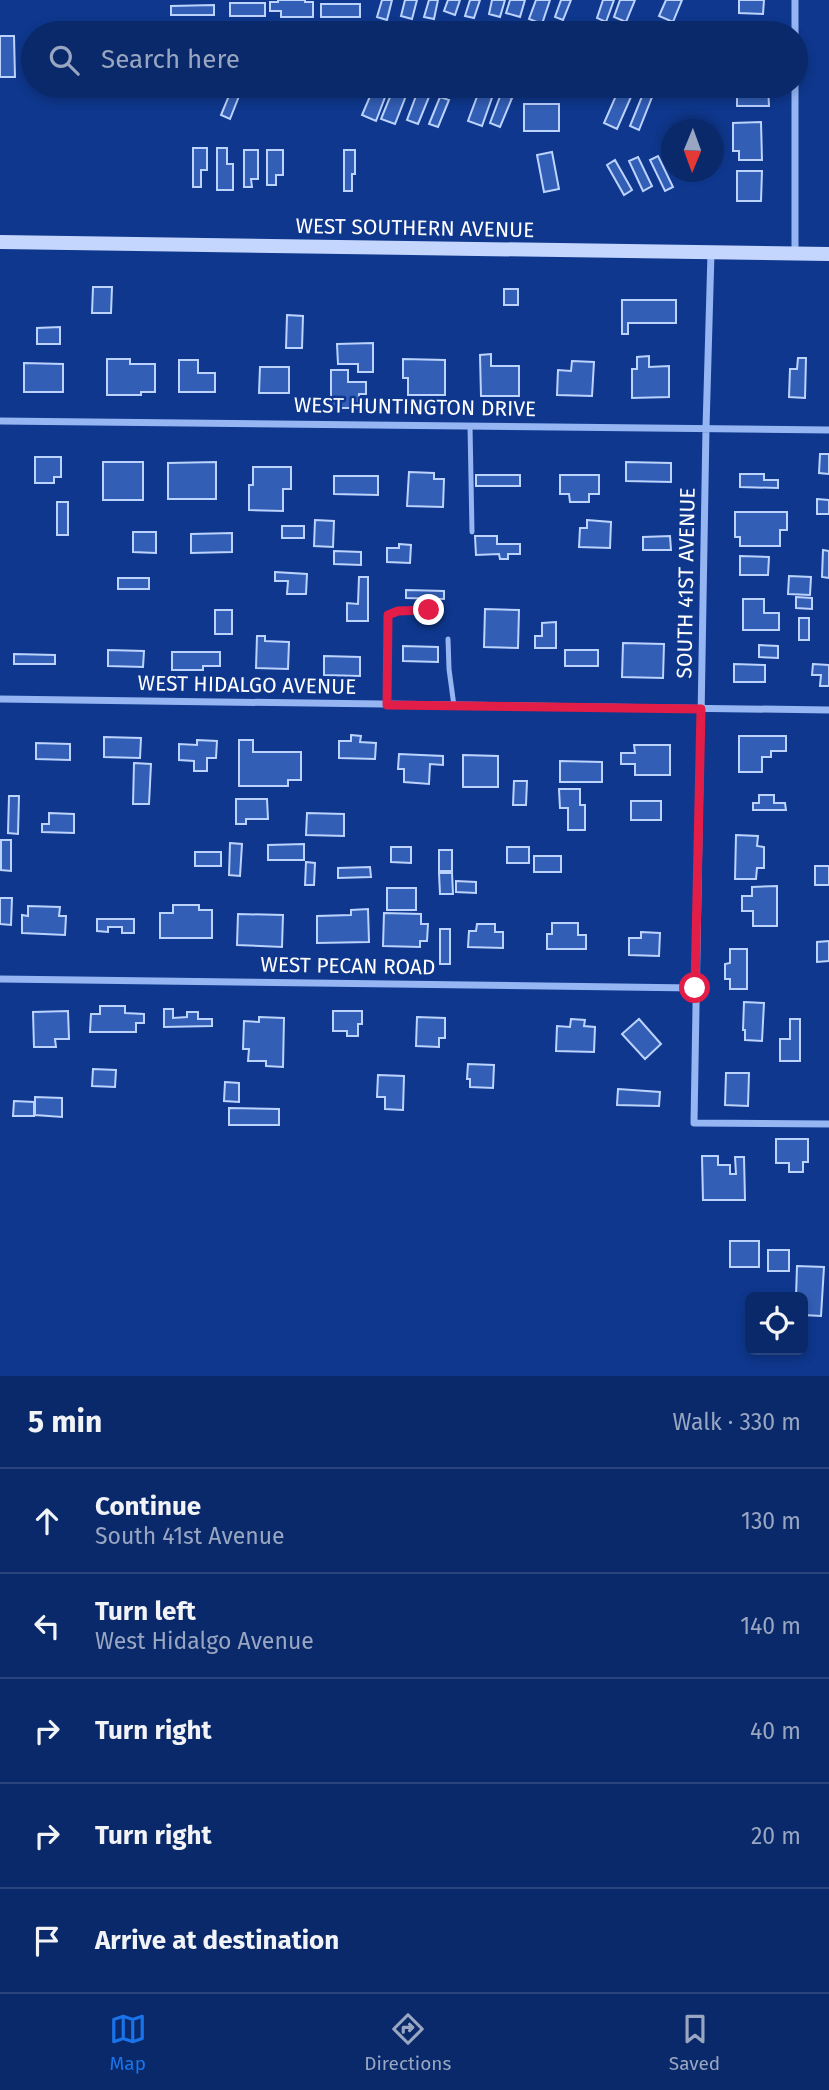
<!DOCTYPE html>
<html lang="en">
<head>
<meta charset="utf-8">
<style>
	:root { --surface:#0a296a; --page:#133170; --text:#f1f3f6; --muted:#99a6c1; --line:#2a457e; --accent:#1a73e8 }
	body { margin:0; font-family:"Fira Sans",sans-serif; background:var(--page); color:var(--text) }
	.controls { position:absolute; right:21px; bottom:21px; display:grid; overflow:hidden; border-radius:10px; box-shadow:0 4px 10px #0003 }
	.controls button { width:63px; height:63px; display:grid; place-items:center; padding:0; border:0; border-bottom:2px solid var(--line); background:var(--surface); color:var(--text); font:35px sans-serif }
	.compass { position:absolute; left:661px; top:119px; width:63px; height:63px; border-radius:50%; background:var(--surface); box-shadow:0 4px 10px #0003; rotate:181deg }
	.stop { position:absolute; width:21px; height:21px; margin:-16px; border:5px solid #e11d48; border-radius:50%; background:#fff }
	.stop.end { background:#e11d48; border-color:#fff; box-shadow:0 2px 7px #0008 }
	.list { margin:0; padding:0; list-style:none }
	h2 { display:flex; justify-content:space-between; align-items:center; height:91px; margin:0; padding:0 28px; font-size:30px }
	h2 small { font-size:23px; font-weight:400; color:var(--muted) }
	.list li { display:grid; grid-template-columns:46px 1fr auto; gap:21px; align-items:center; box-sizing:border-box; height:105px; padding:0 28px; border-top:2px solid var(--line) }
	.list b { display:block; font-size:26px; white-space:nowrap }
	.list p { margin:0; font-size:23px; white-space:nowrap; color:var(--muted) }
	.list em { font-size:23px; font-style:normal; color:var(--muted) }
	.icon { flex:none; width:38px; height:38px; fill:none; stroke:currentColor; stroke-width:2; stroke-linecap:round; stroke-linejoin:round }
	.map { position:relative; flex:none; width:829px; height:1376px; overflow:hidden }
	.search { position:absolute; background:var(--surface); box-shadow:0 4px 10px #0003; left:21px; right:21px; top:21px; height:77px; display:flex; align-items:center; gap:18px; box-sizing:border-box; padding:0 24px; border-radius:38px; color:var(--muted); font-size:26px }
	.sheet { height:616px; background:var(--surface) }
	nav { display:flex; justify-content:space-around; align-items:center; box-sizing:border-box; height:98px; border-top:2px solid var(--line); background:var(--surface); font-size:19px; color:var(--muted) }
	nav a { display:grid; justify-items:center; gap:4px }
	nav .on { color:var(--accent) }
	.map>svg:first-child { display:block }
	.building { fill:#325eb5; stroke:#bcd3fe; stroke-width:2 }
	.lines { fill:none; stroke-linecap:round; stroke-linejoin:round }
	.lane { stroke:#95b5f3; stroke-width:5 }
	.street { stroke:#95b5f3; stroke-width:7 }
	.secondary { stroke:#c4d6fd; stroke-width:14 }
	.route { stroke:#e11d48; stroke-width:9 }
	.labels { text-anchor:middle; stroke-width:5; stroke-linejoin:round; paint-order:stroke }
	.street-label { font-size:21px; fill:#fff; stroke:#0e378d }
</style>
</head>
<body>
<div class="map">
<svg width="829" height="1376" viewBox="0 0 829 1376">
	<rect width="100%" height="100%" fill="#0e378d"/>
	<!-- building -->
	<path class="building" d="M278,0H305V2H313V17H281V11H270V2H278Z
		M382,0H392L387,20L377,17Z
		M405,0H417L412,19L401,16Z
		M429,0H438L434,19L424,17Z
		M448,0H460L455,15L444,11Z
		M470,0H480L474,18L465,16Z
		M492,0H505L500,17L489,14Z
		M510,0H525L520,17L506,13Z
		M536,0H550L542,24L529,19Z
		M561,0H571L563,20L555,17Z
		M603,0H614L606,22L597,18Z
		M620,0H635L626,22L614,17Z
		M666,0H682L673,22L659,16Z
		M739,0H764L763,14L739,13Z
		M230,3H265V16H230Z
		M321,4H360V17H321Z
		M214,5V15H171V6Z
		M725,29L763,30V33H725Z
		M0,36H14L15,77H0Z
		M233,86H243L230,119L221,115Z
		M398,86L409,88L395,124L381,119L392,92L395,93Z
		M488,86L495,89L482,126L468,121L478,94L484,96Z
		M737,86H768L769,106H737Z
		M374,87L387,92L376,121L362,115Z
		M419,88L431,92L418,124L407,120Z
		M645,89L654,92L639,130L630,126Z
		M618,91L631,97L617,129L604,123Z
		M501,94L512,98L500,127L490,123Z
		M440,97L449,100L438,127L429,124Z
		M524,104H559V131H524Z
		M761,122L762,160H739V151H733V123Z
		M193,148H207V170H201V187H193Z
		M217,148H227V164H233V190H217Z
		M244,150H258V179H251L252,187H244Z
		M267,150H283V175H276V185H267Z
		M344,150H355V174H352V191H344Z
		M552,152L559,189L544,192L537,155Z
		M658,156L673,187L665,191L650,160Z
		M638,157L652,186L643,191L629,161Z
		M615,160L632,190L624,195L607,165Z
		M737,171H762L761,201H737Z
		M93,287H112L111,313H92Z
		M504,289H518V305H504Z
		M622,300H676V323H628V334H622Z
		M287,315L303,316L302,348H286Z
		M60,327V344H37V328Z
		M373,343V372H358V364H338L337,344Z
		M491,354V366H519V396H481L480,355Z
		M649,356V367L669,366V397L632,398V369H637V357Z
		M798,358H806L805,398L789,397L790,369H797Z
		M107,359H130V364H155V392H141V395H107Z
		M403,359L445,360V395H408V378H403Z
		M179,360H198V373H215V392H179Z
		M572,361L594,362L592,396L557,395L558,370L571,371Z
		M24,363L63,364V392H24Z
		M260,367H289V393H259Z
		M331,370H348V382H366V394H359L358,408H331Z
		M820,454H829V474L819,473Z
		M35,457H61V477H54V483H35Z
		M103,462H143V500H103Z
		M216,462V499H168V463Z
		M626,462L671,463V482L626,481Z
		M253,467H291V489H283V511L249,510V485H253Z
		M409,472L434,473V479H444L443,507L407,506Z
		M740,474H764V480H778V488L740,487Z
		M476,475H520V486H476Z
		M560,475H599V494H589V502H570L569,494H560Z
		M334,476H378V495L334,494Z
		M817,499L829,500V514H817Z
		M57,502H68V535H57Z
		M735,512H787V530H780V546H740V537H735Z
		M315,520L334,521L333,547L314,546Z
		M587,520L611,522L610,548L579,547L580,528H587Z
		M282,526H304V538H282Z
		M133,532H156V553L133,552Z
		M232,533V552L191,553V534Z
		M475,536H497V544H520V554H508V559H500L499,554L476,555Z
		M670,536L671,550H643V537Z
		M399,544L411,545L410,563L387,562V548H399Z
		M823,550L829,551V578L822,577Z
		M334,551L361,552V565L334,564Z
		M740,556L769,557L768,575H740Z
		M275,572L307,574L306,594H287L288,581H275Z
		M789,576L811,577L810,595L788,594Z
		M359,577H368V621H347V603L358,604Z
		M118,578H149V589H118Z
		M406,590L444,591V599L406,598Z
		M796,597L812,598V609L796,608Z
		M743,599H764V613H779V630H743Z
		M485,609L519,610L518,648L484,647Z
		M215,610H232V634H215Z
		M799,618H809V640H799Z
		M556,622V648H535V636H542V623Z
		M257,636H265V641L289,642L288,669L256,668Z
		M623,643L664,644L663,678L622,677Z
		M759,645L778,646V658L759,657Z
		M403,646L438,647V662L403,661Z
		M108,650L144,651L143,667L108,666Z
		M565,650H598V666H565Z
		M172,652H220V666H203V670H172Z
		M14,654L55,655V664H14Z
		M324,656L360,657V676L324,675Z
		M734,664L765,665V682H734Z
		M813,664L829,665V686H820L821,675H812Z
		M351,735L361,736L360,742L376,743L375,759L339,758V741H351Z
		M739,736H786V751H771V757H762V772H739Z
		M104,737L141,738L140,758L104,757Z
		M197,740L217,741L216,758H207V771H194V761L179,760V744L197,745Z
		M239,740H253V752H301V780H288V786H239Z
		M36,743L70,744V760L36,759Z
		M634,745H670V775H635V764H621V753H635Z
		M399,754L443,756V765L430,764L429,784L404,782V769H398Z
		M463,755L498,756V787H463Z
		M560,761L602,762V782H560Z
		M134,763L151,764L149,804H133Z
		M514,781H527L526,805H513Z
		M559,789H580V805H585V830H568V808H560Z
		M759,795H774V803H785L786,810H753V803H759Z
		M9,796H19L18,834L8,833Z
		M236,799H267L268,819H246V824H236Z
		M631,801H661V820H631Z
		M49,813L74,814V833L42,832V824H49Z
		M307,813L344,814V836L306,835Z
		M736,835L758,836L757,846L764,847V868H757L756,879H735Z
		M1,840H11V871L1,870Z
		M230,843L242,844L240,876L229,875Z
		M304,844V860H268V845Z
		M391,847H411V863L391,862Z
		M507,847H529V863H507Z
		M439,850H452V871H439Z
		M195,852H221V866H195Z
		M534,856H561V872H534Z
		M306,862L315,863L314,885H305Z
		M815,866H829V885H815Z
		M370,867L371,877L338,878V868Z
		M439,873H452L453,894H440Z
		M456,881L476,882V893L456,892Z
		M777,886V926H753V911H742V896H752V887Z
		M387,888H416V910H387Z
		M0,898H12L11,925L0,924Z
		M173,905H199V910H212V938H160V913H173Z
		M28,906L60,907L59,916H66L65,935L22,933V915L28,916Z
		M368,909L369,942L317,943V916L351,915V910Z
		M384,913L421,914V924H428L427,941H420V947L383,946Z
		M238,914L283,915L282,947L237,945Z
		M97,919H134V933H122V927H108V932L97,931Z
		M552,923H578V935H586V949H547V934H552Z
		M477,924H495V932H503V948L468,947L469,931H476Z
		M440,929H450V964H440Z
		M641,932L660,933L659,956L629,955V938H641Z
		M829,941V961L817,962V942Z
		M730,949H747V989H730V979H725V964L730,963Z
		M744,1002L764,1003L762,1041L745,1040V1030H743Z
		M100,1006H125V1013L144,1014V1023H136V1032H90L91,1014H100Z
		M164,1009H173V1018L187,1017V1012H198V1019H212V1026L164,1027Z
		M68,1011L69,1039H55L56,1047H34L33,1012Z
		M333,1011H362V1024H358V1036H347V1031H333Z
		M259,1017L284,1018L283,1067L266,1066V1061H248L249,1049H243L244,1021L259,1022Z
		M417,1017L445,1018V1038H439V1047L416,1046Z
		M571,1019L585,1020L584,1026L595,1027L594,1052L556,1051L557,1026L570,1027Z
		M639,1019L661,1044L645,1059L622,1034Z
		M790,1019H800V1061H780V1039H790Z
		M468,1064L494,1065L493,1088L470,1087V1079H467Z
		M93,1069L116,1070L115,1087L92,1086Z
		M726,1073H749L748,1106L725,1105Z
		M378,1075L404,1076L403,1110L385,1109V1097H377Z
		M225,1082L239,1083V1102L224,1101Z
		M618,1089L660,1092L659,1106L617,1105Z
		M35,1097L62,1098V1117L35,1115Z
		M14,1101L34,1102V1116H13Z
		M229,1108L279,1109V1125H229Z
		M776,1139H808V1162H803V1172H789V1163H776Z
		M702,1156H718V1165H730V1174H736L735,1157H744L745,1200H703Z
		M730,1241H759V1267H730Z
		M768,1250H789V1271H768Z
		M797,1266L824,1267L821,1316L803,1315V1297H796Z"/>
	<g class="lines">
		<!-- lane -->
		<path class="lane" d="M470,426L472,532
			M448,639L449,669L454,706
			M387,705L388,615L398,611L429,610"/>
		<!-- street -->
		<path class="street" d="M795,0V33
			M711,253L706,428L694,1123L829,1124
			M795,253V86
			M0,421L829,430
			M0,699L829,710
			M0,979L695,988"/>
		<!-- secondary -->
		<path class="secondary" d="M0,242L829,254"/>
	</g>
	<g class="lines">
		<!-- route -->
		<path class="route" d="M429,610L398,611L388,615L387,705L701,709L695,988"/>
	</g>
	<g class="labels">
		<!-- street labels -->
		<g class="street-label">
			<text transform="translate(415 228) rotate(1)" y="7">WEST SOUTHERN AVENUE</text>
			<text transform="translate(415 407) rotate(1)" y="7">WEST HUNTINGTON DRIVE</text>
			<text transform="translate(686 583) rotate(-89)" y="7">SOUTH 41ST AVENUE</text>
			<text transform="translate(247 685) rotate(1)" y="7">WEST HIDALGO AVENUE</text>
			<text transform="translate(348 966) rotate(1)" y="7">WEST PECAN ROAD</text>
		</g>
	</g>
</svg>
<div class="controls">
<button><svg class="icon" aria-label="locate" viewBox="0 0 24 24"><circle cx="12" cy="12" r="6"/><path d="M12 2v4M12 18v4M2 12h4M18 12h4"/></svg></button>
</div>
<svg class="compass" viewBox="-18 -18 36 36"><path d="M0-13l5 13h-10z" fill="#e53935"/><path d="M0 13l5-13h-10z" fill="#99a6c1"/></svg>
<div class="stop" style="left:695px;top:988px"></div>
<div class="stop end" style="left:429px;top:610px"></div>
<div class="search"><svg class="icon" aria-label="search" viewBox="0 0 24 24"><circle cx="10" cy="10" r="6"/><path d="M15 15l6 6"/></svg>Search here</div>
</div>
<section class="sheet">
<h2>5 min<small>Walk · 330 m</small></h2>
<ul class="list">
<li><svg class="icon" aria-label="ahead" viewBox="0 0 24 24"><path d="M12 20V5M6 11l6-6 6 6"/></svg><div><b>Continue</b><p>South 41st Avenue</p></div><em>130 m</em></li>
<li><svg class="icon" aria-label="left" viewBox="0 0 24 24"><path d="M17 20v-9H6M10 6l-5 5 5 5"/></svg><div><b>Turn left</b><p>West Hidalgo Avenue</p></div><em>140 m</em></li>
<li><svg class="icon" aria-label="right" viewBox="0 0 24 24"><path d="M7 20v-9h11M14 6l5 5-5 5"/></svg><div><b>Turn right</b></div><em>40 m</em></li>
<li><svg class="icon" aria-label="right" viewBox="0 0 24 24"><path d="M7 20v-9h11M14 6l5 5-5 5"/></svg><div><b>Turn right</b></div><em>20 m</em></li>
<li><svg class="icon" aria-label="arrive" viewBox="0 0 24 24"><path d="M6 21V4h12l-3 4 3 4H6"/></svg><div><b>Arrive at destination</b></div></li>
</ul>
</section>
<nav>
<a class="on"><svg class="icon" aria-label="map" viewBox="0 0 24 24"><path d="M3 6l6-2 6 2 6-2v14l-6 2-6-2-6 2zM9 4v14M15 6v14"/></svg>Map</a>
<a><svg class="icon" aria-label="directions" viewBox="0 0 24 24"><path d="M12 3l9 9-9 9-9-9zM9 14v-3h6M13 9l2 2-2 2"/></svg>Directions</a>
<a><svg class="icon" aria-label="saved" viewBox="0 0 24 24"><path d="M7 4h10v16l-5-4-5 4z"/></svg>Saved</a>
</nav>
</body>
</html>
